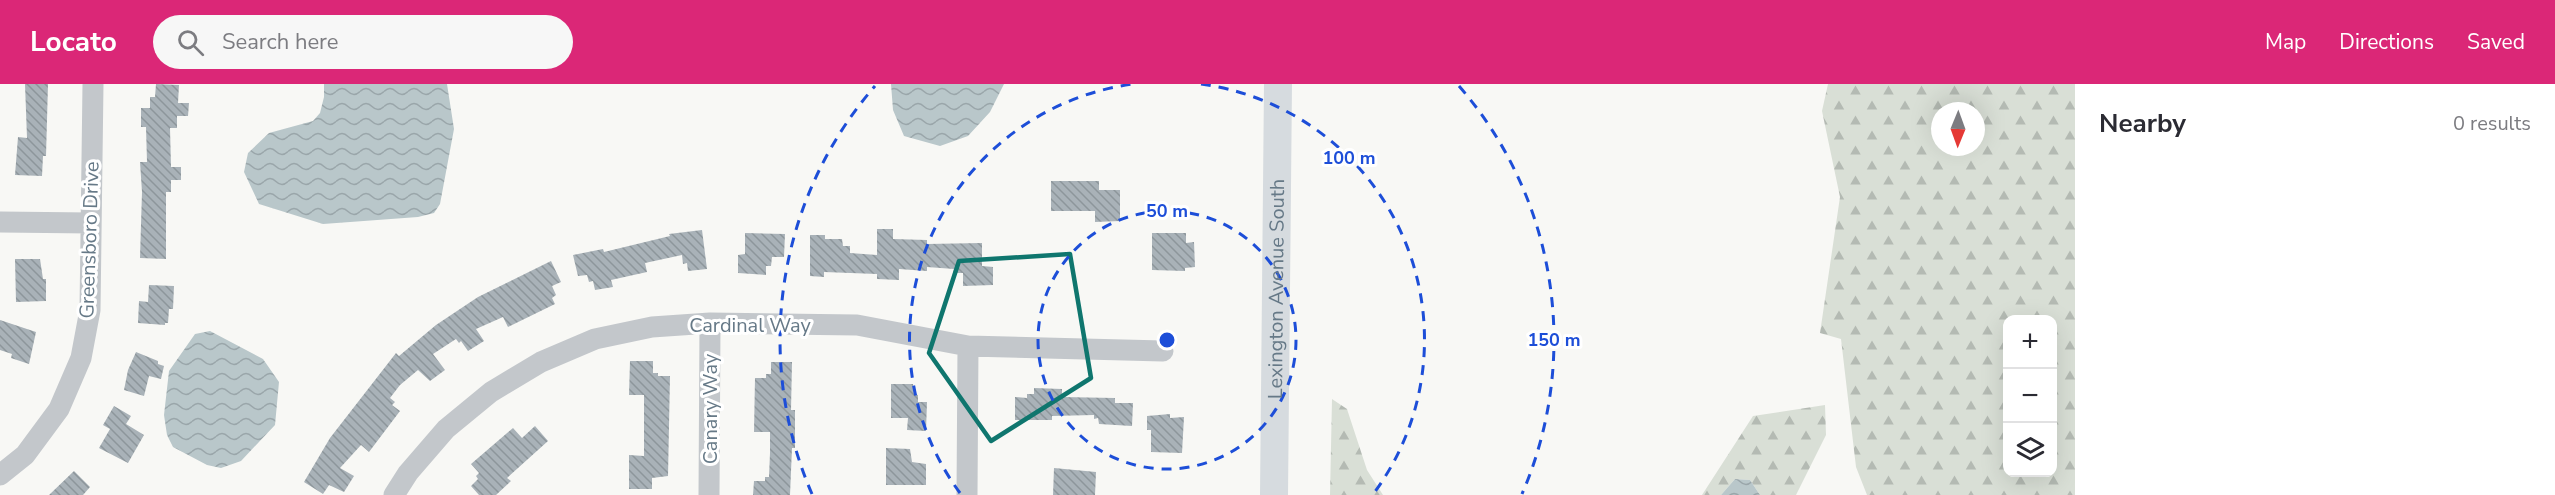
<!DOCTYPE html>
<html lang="en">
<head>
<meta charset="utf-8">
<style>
	:root { --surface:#fff; --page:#f7f7f7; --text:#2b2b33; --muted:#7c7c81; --line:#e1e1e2; --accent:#db2777 }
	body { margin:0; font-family:"Nunito Sans",sans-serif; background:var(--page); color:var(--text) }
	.controls { position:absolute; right:18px; bottom:18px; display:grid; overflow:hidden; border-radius:12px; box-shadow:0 6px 24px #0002 }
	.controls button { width:54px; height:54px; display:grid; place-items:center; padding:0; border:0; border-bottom:2px solid var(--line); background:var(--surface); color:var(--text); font:30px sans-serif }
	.compass { position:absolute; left:1931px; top:18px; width:54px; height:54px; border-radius:50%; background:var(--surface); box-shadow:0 6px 24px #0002; rotate:181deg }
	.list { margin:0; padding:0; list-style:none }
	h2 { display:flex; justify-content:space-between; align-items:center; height:78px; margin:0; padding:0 24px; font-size:26px }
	h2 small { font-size:20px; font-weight:400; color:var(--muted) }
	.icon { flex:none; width:33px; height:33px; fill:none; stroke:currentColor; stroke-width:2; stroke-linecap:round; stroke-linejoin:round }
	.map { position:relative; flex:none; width:2075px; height:411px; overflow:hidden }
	header { display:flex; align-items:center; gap:36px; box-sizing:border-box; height:84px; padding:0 30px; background:var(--accent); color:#fff }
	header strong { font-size:28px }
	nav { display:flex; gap:33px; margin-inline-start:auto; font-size:21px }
	.search { width:420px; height:54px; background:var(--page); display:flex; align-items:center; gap:15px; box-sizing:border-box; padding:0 21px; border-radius:33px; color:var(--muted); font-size:22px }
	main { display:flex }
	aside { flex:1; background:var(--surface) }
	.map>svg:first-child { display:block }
	.forest { fill:url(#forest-firs); fill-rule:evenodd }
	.water { fill:url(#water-waves) }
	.building { fill:url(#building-back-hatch) }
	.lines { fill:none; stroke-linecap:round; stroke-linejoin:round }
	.street { stroke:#c3c7cb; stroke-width:21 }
	.secondary { stroke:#d6dbdf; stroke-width:28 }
	.marked { fill:none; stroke:#0f766e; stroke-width:4.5; stroke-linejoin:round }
	.ring { fill:none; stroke:#1d4ed8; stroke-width:3; stroke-dasharray:10 8 }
	.labels { text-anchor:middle; stroke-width:6; stroke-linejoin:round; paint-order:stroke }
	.street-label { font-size:20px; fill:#667987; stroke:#fff }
	.centre { fill:#1d4ed8; stroke:#fff; stroke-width:3 }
	.ring-label { font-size:18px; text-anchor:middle; font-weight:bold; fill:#1d4ed8; stroke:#fff; stroke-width:6; stroke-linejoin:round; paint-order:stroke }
</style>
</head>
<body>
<header>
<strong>Locato</strong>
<div class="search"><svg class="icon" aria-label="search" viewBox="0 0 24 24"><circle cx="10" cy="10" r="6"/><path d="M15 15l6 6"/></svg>Search here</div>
<nav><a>Map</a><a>Directions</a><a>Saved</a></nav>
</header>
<main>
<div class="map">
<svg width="2075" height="411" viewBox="0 0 2075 411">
	<defs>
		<pattern id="forest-firs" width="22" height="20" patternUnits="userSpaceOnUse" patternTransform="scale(1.5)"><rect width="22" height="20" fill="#d9dfd6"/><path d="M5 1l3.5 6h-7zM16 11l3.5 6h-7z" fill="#b4bab3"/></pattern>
		<pattern id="water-waves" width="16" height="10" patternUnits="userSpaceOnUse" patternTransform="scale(1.5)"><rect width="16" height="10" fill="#b9c7ca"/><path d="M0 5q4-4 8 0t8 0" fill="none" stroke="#9aa6aa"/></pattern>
		<pattern id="building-back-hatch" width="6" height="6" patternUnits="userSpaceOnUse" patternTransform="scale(1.5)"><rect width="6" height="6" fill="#a9b2b8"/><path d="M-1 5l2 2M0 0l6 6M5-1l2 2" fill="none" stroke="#8d969b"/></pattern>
	</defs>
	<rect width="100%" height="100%" fill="#f8f8f5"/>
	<!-- forest -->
	<path class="forest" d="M1828,0H2075V411H1867L1856,383L1841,255L1820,249L1840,113L1822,27ZM1940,27H1976V63H1940ZM2008,236H2052V388H2008Z
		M1332,315L1347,325L1367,386L1383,411H1330Z
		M1825,321L1826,351L1796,411H1760L1750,396L1735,395L1721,411H1702L1753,332Z"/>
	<!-- water -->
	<path class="water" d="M324,0H447L454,45L440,120L434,129L418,133L323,140L259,120L244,88L248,69L269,49L313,37L320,29L324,13Z
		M891,0H1004L990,28L968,52L940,62L904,52L893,26Z
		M210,247L263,275L279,298L275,341L241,377L221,384L207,381L173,363L167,351L164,331L169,287L195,250Z
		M1735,395L1750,396L1760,411H1721Z"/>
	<!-- building -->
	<path class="building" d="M25,0H48L46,72H43L42,92L15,91L18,53L27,54Z
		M156,0L179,1L178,19H189L188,32H177V44H170L171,83H181V96H171V108H166V175L140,174L142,108L140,78H147L146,43H141V24H150V13H155Z
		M1051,97H1099V106H1120V137L1095,138V127H1051Z
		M877,145H893V155L927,156V160L982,159V182L993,183V201L963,202V189H953L954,185L927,183V187L899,185V196L877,195V190L824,188V193L810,192V151H825V155H842L843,162H850V169L877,171Z
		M702,146L707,185L688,187L687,179L683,180L682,171L645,179L647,188L611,196L613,203L595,206L593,197L589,198L587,191L578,192L573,171L603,165L604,168L670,152L669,150Z
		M745,149L785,150L784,173H772L771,182H766V191L738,189V171L745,170Z
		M1152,149H1186V159L1194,158L1195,183L1185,184V187L1152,186Z
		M15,175H40L43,195H46V217L16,218Z
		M551,177L561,198L552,202L556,211L552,214L555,220L508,243L503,233L476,245L484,257L468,267L461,257L459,259L456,255L433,270L445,286L430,297L418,286L400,301L390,314L395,318L392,321L400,327L369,368L361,361L340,384L354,392L344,408L329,401L323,410L304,398L330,354L396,269L399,272L436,241L478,213Z
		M149,201L174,202L173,225H169L168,239H165V241L138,239L139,217L148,218Z
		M0,236L36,248L29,280L11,274L12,270L0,266Z
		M136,268L158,277V280L164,282L161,295L149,292L144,312L124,306L128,286Z
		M630,277H653V289H658V292H670L668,392L652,394V405H629V371L644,372V311H629Z
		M771,278H792L791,326H795V364H792L790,411H753L754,397H765V393H769L770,369V348H754L755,294H766V290H771Z
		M891,300H913L914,310L918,311V318H927L926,347L907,346L908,334H891Z
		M1034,304L1062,305V313L1115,314V319H1133L1132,342L1099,340L1098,334L1094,335V331L1052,332V336H1015V313L1027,314V310H1034Z
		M114,322L131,332L126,340L144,351L128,379L99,364L110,345L103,341Z
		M1170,330V334L1184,333L1182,369L1151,368V346H1147V332Z
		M535,342L548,357L507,394L511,397L496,411H479L471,402L478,395L476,392L479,389L471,380L513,344L522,354Z
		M886,364L910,365L912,378L926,380V401H886Z
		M1054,384L1096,388L1095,411H1053Z
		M74,387L90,403L83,411H49Z"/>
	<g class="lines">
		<!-- street -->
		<path class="street" d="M0,138L91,139
			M0,391L25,371L59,325L81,274L90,226L93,0
			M394,411L408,389L446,345L491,308L541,278L595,255L652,243L710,239L857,241L968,262L1163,267
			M709,411L710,239
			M967,411L968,262"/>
		<!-- secondary -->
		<path class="secondary" id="s1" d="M1274,411L1278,0"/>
	</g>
	<!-- marked area -->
	<path class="marked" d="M1070,170L1091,294L991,357L929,269L959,177Z"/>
	<!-- distance rings -->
	<g class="ring">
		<circle cx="1167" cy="256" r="129"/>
		<path d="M960 409A258 258 0 0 1 1133 0M1201 0A258 258 0 0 1 1374 409"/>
		<path d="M812 410A387 387 0 0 1 875 2M1459 2A387 387 0 0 1 1522 410"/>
	</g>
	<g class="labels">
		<!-- street labels -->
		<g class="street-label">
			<text transform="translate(89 156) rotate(-88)" y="7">Greensboro Drive</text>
			<text dy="7" stroke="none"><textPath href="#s1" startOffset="206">Lexington Avenue South</textPath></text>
			<text x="750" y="248">Cardinal Way</text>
			<text transform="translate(710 325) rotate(-90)" y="7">Canary Way</text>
		</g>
	</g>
	<circle cx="1167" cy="256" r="9" class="centre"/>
	<g class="ring-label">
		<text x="1349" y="80">100 m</text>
		<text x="1167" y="133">50 m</text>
		<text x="1554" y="262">150 m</text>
	</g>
</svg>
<div class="controls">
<button>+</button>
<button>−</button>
<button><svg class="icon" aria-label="layers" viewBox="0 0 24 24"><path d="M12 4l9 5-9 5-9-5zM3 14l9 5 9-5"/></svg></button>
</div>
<svg class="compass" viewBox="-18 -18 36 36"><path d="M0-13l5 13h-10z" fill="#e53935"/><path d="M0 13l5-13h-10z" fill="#7c7c81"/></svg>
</div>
<aside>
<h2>Nearby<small>0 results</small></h2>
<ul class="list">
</ul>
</aside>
</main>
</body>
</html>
